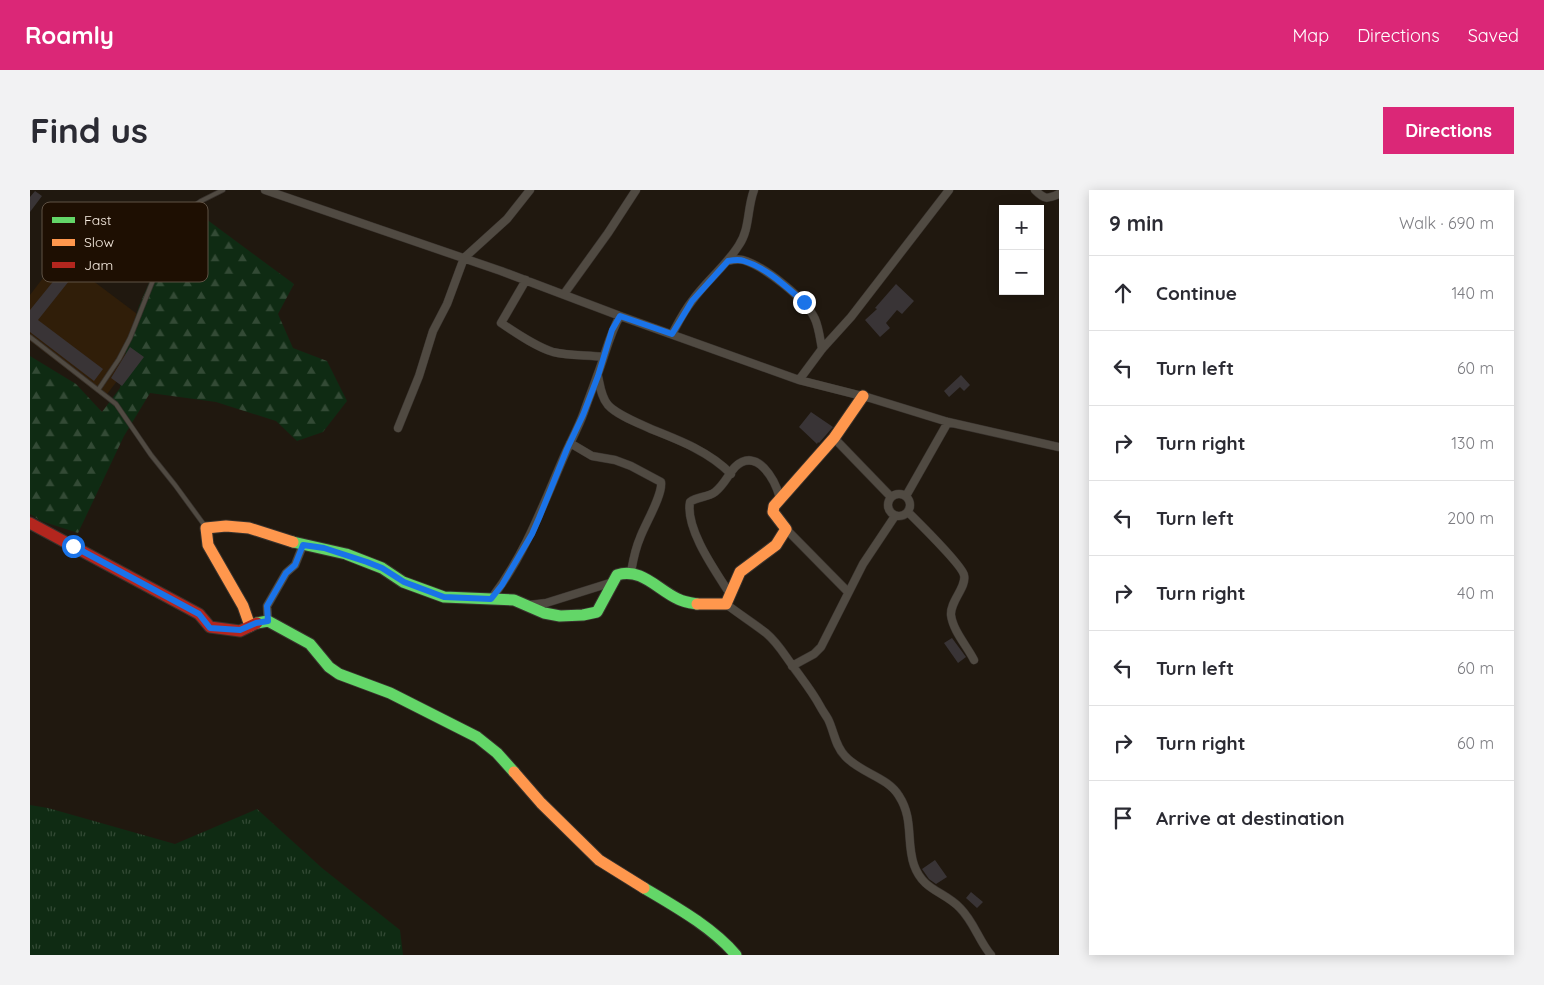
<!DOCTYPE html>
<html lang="en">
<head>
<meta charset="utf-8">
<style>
	:root { --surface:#fff; --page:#f2f2f3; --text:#2b2b33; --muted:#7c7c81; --line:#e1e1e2; --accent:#db2777 }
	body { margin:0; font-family:Quicksand,sans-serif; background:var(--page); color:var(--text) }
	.controls { position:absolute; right:15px; top:15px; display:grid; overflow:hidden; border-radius:0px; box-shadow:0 2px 12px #0003 }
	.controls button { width:45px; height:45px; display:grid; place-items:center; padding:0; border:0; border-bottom:1px solid var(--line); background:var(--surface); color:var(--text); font:25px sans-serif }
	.stop { position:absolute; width:15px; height:15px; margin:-11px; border:4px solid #1a73e8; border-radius:50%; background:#fff }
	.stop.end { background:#1a73e8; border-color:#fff; box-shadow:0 1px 5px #0008 }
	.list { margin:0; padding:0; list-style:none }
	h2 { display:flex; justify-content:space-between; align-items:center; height:65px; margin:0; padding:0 20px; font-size:21px }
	h2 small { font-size:16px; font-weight:400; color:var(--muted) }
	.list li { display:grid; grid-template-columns:32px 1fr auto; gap:15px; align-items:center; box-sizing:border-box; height:75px; padding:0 20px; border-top:1px solid var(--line) }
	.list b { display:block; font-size:19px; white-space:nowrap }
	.list em { font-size:16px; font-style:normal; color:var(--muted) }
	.icon { flex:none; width:28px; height:28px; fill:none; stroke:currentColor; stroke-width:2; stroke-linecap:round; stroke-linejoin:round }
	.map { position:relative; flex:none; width:1029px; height:765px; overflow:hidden; border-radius:0px }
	header { display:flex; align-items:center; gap:30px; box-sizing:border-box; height:70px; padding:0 25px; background:var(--accent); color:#fff }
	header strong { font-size:24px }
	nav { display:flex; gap:28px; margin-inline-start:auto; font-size:18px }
	.intro { display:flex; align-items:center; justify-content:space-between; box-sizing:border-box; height:120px; padding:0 30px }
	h1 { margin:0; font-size:35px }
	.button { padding:12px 22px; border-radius:0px; background:var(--accent); color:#fff; font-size:18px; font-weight:700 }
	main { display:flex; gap:30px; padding:0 30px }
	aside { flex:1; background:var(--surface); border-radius:0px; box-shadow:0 2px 12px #0003 }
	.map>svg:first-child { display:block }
	.built { fill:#301e09 }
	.grass { fill:url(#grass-tufts) }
	.forest { fill:url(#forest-firs) }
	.building { fill:#393436 }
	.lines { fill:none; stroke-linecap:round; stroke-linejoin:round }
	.lane-casing { stroke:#38322d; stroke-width:5.5 }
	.street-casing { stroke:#38322d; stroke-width:9 }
	.fast-casing { stroke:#38322d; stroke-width:13 }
	.slow-casing { stroke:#38322d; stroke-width:13 }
	.jam-casing { stroke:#38322d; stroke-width:13 }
	.lane { stroke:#504a42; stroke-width:4 }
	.street { stroke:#504a42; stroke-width:8 }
	.fast { stroke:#63d668; stroke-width:11 }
	.slow { stroke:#ff974d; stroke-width:11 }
	.jam { stroke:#b3261e; stroke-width:11 }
	.route { stroke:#1a73e8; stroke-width:6 }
	.key { fill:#1e0f02; stroke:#5f5245; stroke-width:1 }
	.key-label { font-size:14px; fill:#f8ede2 }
</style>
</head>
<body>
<header>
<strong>Roamly</strong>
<nav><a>Map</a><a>Directions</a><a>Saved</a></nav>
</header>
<div class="intro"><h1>Find us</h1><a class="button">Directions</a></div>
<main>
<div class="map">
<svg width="1029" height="765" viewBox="0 0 1029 765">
	<defs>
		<pattern id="grass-tufts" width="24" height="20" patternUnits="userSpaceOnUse" patternTransform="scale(1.25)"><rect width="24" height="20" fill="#0f2b13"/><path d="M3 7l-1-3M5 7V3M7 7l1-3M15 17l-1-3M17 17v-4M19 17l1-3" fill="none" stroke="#334a35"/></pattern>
		<pattern id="forest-firs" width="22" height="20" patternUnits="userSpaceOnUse" patternTransform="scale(1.25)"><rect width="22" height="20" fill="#0f2b13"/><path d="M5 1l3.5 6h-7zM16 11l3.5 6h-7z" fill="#334a35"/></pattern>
	</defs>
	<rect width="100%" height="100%" fill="#20180f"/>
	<!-- built -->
	<path class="built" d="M30,66L127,139L74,208L0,151V105Z"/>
	<!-- grass -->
	<path class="grass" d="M0,615L18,618L145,654L227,619L292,678L370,740L373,765H0Z"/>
	<!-- forest -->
	<path class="forest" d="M164,20L264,94L248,124L263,158L297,171L317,211L293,242L267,251L246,231L186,212L120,203L94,246L48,343L11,331L0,324V166L46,194L72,222L90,198L97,154L109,116L146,29Z"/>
	<!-- building -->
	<path class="building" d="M5,1L12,6L0,22V7Z
		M30,83L39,91L8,130L73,179L64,191L0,142V120Z
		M866,94L884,111L872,124L867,120L856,133L860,138L850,147L835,130L847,119L845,118Z
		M100,157L114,167L92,196L81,188Z
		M931,185L940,195L934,201L930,197L919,207L914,201Z
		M781,222L803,237L789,253L788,252L787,254L769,237Z
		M922,448L936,467L928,473L914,453Z
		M905,670L917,687L906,694L899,689L892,679Z
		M941,702L953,712L947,718L936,708Z"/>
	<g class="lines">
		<!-- lane casing -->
		<g class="lane-casing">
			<path id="lane" d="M0,147L86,214L121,265L145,295L175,336
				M68,200L89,169L100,148L139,50L152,24L171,11L193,0"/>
		</g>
		<!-- street casing -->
		<g class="street-casing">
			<path id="street" d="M235,0L471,81L590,126L769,190L840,208L918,232L1029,257
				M1005,0C1015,10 1017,9 1029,4
				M698,71C702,70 709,69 713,70C734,76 776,109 785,129C789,138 790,149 792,159
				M496,90L471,133C486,143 506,157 523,162C539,166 557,165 573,167
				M534,104L578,43L606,0
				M642,144C648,133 654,121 662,111C676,91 696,76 709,55C720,39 717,18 724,0
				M568,186C570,195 571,207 578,215C587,225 608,233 621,239C649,250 680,262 701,284
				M769,190L792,159L821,127L919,0
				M368,238L389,186L403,141L417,114L434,68L477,29L500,0
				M804,248L861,307
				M540,253L562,266L585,270L601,276L631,292C633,305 615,334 610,348C605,359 603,371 601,382
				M858 315a11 11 0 1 1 22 0a11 11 0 1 1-22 0Z
				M876,306L918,232
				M878,322C888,332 932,375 934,385C937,397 920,411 921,425C923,441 937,456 944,470
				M756,339L818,402
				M700,404C686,382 655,339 660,312C668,306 677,308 685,302C694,295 698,285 705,277C727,256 745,290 750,308
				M461,409C494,366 511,320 532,271C539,254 548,239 554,222C558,210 563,198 567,186C575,166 579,145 590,126
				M696,414C709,424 723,433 736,443C747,452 754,464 762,475C772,489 782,501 790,516C792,520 795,524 798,529C804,541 805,556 815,566C830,583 858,587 869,606C884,629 876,652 884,675C893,701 914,701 930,718C944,732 949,751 961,765
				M499,415L516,413L583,392
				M238,431L237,416L256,383L265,375L273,355
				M762,476L784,464L791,457L833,374L865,326"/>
		</g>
		<!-- fast casing -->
		<g class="fast-casing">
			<path id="fast" d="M263,352L316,364L352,378L373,392L414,407L484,410L514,423L530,426L553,425L567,422L587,385C611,377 628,400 648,409C654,412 661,413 667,414
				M227,433L238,431L280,454L299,477L309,484L360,503L447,547L467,563L484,582
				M614,698C646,717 682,737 706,765"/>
		</g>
		<!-- slow casing -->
		<g class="slow-casing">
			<path id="slow" d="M667,414H696L710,382L746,355L756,339L743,322L744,316L804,248L833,206
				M220,436L213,416L178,355L176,338L196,336L219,338L263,352
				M484,582L511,613L569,670L614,698"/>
		</g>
		<!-- jam casing -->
		<g class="jam-casing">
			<path id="jam" d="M0,333L169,424L180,437L210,441L227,433"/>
		</g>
		<!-- lane -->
		<use href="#lane" class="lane"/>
		<!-- street -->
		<use href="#street" class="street"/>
		<!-- fast -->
		<use href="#fast" class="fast"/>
		<!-- slow -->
		<use href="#slow" class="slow"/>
		<!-- jam -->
		<use href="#jam" class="jam"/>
	</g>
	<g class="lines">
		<!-- route -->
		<path class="route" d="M43,356L169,424L180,438L210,440L226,433L238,431L237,416L256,383L265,375L273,355L294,358L337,372L352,378L374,392L414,407L461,409L472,395L502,344L509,328L537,259L553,225L568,186L582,140L590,126L642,144L662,111L698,71C703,70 709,69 714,71C737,78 756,97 774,112"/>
	</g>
	<!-- legend -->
	<rect x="12" y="12" width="166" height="80" rx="8" class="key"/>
	<rect x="22" y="27" width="23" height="6" fill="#63d668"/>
	<rect x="22" y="49" width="23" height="7" fill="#ff974d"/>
	<rect x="22" y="72" width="23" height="6" fill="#b3261e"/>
	<g class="key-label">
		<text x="54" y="35">Fast</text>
		<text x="54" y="57">Slow</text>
		<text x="54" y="80">Jam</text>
	</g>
</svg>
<div class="controls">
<button>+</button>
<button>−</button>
</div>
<div class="stop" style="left:43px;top:356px"></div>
<div class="stop end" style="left:774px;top:112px"></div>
</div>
<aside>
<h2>9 min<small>Walk · 690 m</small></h2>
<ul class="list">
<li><svg class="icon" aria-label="ahead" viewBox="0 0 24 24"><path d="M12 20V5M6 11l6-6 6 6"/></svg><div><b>Continue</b></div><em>140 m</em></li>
<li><svg class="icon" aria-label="left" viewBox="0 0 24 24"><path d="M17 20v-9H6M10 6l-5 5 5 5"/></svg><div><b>Turn left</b></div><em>60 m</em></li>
<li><svg class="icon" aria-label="right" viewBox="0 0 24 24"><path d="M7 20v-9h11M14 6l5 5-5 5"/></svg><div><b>Turn right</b></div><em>130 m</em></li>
<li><svg class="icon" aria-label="left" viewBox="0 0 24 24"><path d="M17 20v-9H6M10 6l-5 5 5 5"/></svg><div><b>Turn left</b></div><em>200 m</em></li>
<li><svg class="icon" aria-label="right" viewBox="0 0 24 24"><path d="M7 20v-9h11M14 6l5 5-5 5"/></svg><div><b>Turn right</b></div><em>40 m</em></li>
<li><svg class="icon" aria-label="left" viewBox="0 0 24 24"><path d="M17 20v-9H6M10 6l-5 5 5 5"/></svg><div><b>Turn left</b></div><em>60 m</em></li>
<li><svg class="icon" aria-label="right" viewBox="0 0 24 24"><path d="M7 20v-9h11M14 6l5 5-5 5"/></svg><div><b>Turn right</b></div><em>60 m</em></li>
<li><svg class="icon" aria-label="arrive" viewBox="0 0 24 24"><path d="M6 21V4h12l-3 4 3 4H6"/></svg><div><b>Arrive at destination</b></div></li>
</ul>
</aside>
</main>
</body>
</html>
